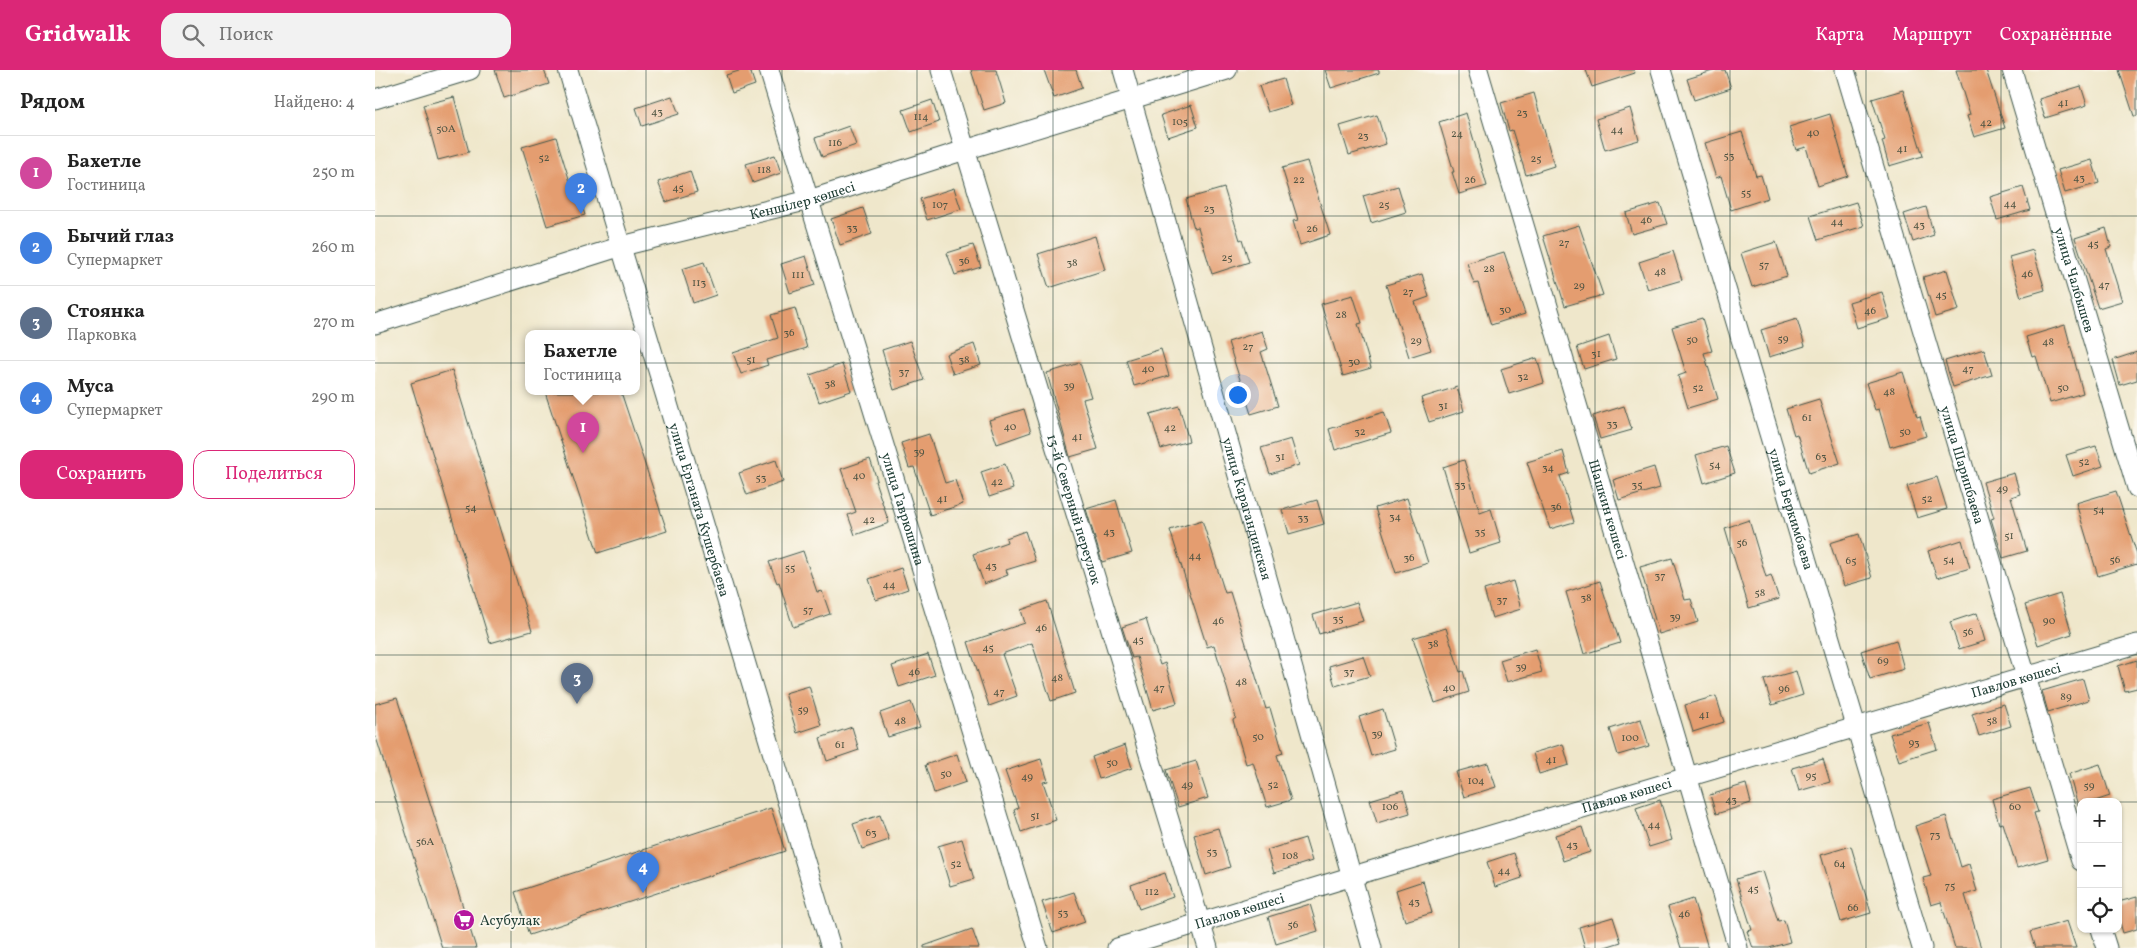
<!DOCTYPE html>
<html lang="ru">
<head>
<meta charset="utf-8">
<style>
	:root { --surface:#fff; --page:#f2f2f2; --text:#222; --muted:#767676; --line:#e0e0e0; --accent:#db2777 }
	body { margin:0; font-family:Vollkorn,serif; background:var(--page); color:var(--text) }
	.controls { position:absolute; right:15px; bottom:15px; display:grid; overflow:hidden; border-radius:10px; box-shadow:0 1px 4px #0004 }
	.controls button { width:45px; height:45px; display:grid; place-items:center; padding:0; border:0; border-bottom:1px solid var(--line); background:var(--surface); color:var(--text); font:25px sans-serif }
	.you { position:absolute; left:862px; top:324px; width:18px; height:18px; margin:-12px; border:4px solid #fff; border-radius:50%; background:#1a73e8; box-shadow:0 0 0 8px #1a73e833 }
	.badge { display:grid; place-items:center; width:32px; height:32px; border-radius:50%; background:var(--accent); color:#fff; font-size:16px; font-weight:700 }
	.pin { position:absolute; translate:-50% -41px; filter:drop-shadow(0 1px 2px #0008) }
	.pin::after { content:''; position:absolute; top:26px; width:18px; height:15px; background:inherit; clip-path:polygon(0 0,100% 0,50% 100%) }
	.popup { position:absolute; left:150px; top:260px; width:115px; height:65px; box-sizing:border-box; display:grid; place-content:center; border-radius:10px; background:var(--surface); filter:drop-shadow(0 1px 4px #0005); font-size:16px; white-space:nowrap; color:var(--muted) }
	.popup b { font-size:19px; color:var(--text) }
	.popup::after { content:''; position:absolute; left:50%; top:100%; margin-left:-10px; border:10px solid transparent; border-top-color:var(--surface) }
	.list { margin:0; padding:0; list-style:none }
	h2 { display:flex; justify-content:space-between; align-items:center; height:65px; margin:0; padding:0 20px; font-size:21px }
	h2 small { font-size:16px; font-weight:400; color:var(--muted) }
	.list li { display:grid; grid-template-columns:32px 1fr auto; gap:15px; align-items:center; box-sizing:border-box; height:75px; padding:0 20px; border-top:1px solid var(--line) }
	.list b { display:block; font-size:19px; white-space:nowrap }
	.list p { margin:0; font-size:16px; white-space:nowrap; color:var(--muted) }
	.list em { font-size:16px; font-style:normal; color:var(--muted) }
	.actions { display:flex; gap:10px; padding:15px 20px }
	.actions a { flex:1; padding:11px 0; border:1px solid var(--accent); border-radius:15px; text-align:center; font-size:18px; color:var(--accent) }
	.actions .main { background:var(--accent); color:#fff }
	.icon { flex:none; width:28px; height:28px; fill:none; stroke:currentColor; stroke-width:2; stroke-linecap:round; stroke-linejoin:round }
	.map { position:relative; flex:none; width:1762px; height:878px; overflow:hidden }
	header { display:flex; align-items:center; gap:30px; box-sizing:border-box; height:70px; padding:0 25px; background:var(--accent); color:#fff }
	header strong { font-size:24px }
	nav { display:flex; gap:28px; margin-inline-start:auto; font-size:18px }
	.search { width:350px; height:45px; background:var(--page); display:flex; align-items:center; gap:12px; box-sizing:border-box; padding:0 18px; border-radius:15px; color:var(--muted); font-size:19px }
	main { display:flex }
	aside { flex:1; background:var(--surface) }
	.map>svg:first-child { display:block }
	.building { fill:#e49d70 }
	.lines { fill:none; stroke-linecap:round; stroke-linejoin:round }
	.minor-casing { stroke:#3e564b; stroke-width:21 }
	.minor { stroke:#fff; stroke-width:19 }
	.grid { fill:none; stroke:#1f3d34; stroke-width:1; stroke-opacity:0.55 }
	.labels { text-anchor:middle; stroke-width:4; stroke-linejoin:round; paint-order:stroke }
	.number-label { font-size:11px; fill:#505543 }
	.street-label { font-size:14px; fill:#1f3d34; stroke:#fbf7ec }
	.poi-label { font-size:14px; fill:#1f3d34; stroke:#fbf7ec; text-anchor:start }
</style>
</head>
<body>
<header>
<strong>Gridwalk</strong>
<div class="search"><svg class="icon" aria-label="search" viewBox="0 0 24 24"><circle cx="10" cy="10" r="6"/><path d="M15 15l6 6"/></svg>Поиск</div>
<nav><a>Карта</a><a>Маршрут</a><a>Сохранённые</a></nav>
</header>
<main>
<aside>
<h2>Рядом<small>Найдено: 4</small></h2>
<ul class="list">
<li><span class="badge" style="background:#d1479c">1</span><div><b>Бахетле</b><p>Гостиница</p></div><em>250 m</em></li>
<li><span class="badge" style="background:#3f7fe0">2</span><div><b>Бычий глаз</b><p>Супермаркет</p></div><em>260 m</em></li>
<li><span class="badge" style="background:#5c6f8a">3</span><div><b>Стоянка</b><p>Парковка</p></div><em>270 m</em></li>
<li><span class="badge" style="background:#3f7fe0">4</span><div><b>Муса</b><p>Супермаркет</p></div><em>290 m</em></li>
</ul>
<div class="actions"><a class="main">Сохранить</a><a>Поделиться</a></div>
</aside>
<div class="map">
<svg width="1762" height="878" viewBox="0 0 1762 878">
	<rect width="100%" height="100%" fill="#fbf7ec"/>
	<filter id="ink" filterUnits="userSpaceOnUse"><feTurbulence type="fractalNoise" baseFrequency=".02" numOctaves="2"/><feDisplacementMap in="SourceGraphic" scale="10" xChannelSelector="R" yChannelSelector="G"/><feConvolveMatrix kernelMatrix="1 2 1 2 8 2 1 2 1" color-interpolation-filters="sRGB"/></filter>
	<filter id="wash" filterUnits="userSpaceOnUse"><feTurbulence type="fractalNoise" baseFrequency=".0096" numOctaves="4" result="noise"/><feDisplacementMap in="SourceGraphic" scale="20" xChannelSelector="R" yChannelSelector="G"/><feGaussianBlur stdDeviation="1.12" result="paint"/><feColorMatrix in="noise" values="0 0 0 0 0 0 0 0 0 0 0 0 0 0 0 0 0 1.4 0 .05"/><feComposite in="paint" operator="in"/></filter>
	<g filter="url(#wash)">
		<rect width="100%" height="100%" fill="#efe7cb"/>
		<g id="blocks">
			<!-- building -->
			<path class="building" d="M120,0H169L174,14L129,28Z
				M367,0H375L380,15L357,23L351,5Z
				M596,0H621L631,33L609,40Z
				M669,0H701L707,18L679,28Z
				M950,0H1004V3L956,18Z
				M1211,0H1259L1260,3L1217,17Z
				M1341,0H1350L1356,18L1319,30L1312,9Z
				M1581,0H1611L1630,58L1599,67L1592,46L1595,45Z
				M1744,0H1762V46H1759Z
				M908,9L916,35L893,42L884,16Z
				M1706,16L1712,35L1670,48L1664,29Z
				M1528,20L1548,86L1514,96L1507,71L1510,70L1497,29Z
				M1159,23L1179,96L1151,105L1137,60L1134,61L1126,33Z
				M297,26L304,44L267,56L261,38Z
				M79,27L94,82L63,90L48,35Z
				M557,30L564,52L536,62L528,40Z
				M816,35L823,57L793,67L786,45Z
				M1255,38L1264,70L1230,80L1221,49Z
				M1091,43L1112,116L1084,124L1077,102H1079L1064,52Z
				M1455,44L1473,106L1443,116L1431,77L1421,80L1414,57Z
				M1002,45L1011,74L974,85L965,56Z
				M474,56L481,75L447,87L440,68Z
				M1367,62L1381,106L1386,105L1393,128L1356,140L1346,106L1341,108L1330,73Z
				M181,67L196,115L200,114L210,145L172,156L147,77Z
				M400,85L406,103L378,113L371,94Z
				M1717,90L1724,113L1690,123L1683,100Z
				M932,91L955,165L925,175L918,151L923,150L907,98Z
				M315,101L322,122L291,132L283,112Z
				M1023,116L1031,142L996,153L988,126Z
				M1648,117L1655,140L1622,150L1615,127Z
				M579,118L586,139L552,150L545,129Z
				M849,118L865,170L867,169L874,192L837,204L823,157L819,158L811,129Z
				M1481,132L1489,156L1443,170L1435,146Z
				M1285,133L1292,154L1257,164L1251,143Z
				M1551,137L1559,165L1538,172L1529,144Z
				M488,138L497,164L465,175L456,149Z
				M1204,155L1228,225L1190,236L1168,166Z
				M1731,158L1736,177L1731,179L1747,231L1723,238L1700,168Z
				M720,166L730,200L674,218L663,184Z
				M1401,172L1412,206L1377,217L1366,183Z
				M598,175L606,197L580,205L572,183Z
				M1658,180L1670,220L1646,227L1634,187Z
				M1298,181L1307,210L1273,220L1264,192Z
				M1129,182L1150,244L1116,255L1103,213L1099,214L1092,193Z
				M431,186L440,215L415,223L406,194Z
				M329,192L341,225L318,233L307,199Z
				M1572,200L1584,240L1560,247L1548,207Z
				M1047,204L1054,227L1040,232L1056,280L1034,287L1011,215Z
				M1507,222L1515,248L1482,258L1474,232Z
				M978,225L987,253L983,254L996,298L968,306L946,234Z
				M420,238L432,278L391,290L393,295L366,304L358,283L403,268L396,245Z
				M1327,248L1337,281L1329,283L1343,329L1313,338L1303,306L1311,303L1297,257Z
				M1422,249L1430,276L1394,287L1386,260Z
				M1690,255L1708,323L1675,333L1661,286L1657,287L1651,267Z
				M887,261L893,279L886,282L903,336L876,344L853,272Z
				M1234,266L1241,289L1209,299L1202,277Z
				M535,271L549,310L519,320L507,280Z
				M599,274L606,295L578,304L571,284Z
				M786,279L794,306L759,316L751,290Z
				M1609,279L1617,305L1578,317L1570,291Z
				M1762,282V310L1745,315L1738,290Z
				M1162,288L1169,313L1134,324L1126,299Z
				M705,293L716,327L708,329L723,379L695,387L672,303Z
				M467,294L476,321L444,332L435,305Z
				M77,300L157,561L115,573L36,313Z
				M1528,302L1542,347L1545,346L1551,366L1515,377L1504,339L1500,340L1491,313Z
				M1082,317L1089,341L1054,352L1046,328Z
				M170,322H246L292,461L223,483Z
				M1444,329L1465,393L1434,403L1422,364L1419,365L1411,339Z
				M804,336L814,371L786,379L775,344Z
				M1249,336L1257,360L1225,369L1218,346Z
				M649,339L656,362L622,374L614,350Z
				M1009,342L1016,363L960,380L954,359Z
				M554,364L570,413L580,410L588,434L555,445L539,397L534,398L526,373Z
				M916,369L924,395L895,404L886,378Z
				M1351,376L1360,403L1329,413L1321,385Z
				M1721,376L1728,396L1698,406L1691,385Z
				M1188,381L1194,403L1185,406L1199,452L1175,459L1152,392Z
				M495,389L502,410L500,411L514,453L480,465L473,445L481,442L466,399Z
				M401,390L408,412L372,425L364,403Z
				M1089,390L1105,443L1116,439L1126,473L1094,483L1068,397Z
				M630,394L638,419L614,427L606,402Z
				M1279,397L1285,418L1244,430L1238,410Z
				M1639,403L1645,424L1636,427L1652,481L1628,488L1616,449L1619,448L1608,412Z
				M1562,407L1572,439L1542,448L1532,416Z
				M1741,421L1762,484V494L1723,506L1701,433Z
				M1032,428L1053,493L1021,503L1000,438Z
				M741,430L757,483L727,492L711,439Z
				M942,430L949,454L914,464L907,440Z
				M827,450L850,523L855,522L891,639L895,638L908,683L902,685L916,730L892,737L878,692L871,694L858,650L861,648L839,575L832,577L795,460Z
				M1374,450L1391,507L1396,505L1404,529L1374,538L1350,458Z
				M650,461L660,491L631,500L633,505L609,514L598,484L632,472L631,468Z
				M1484,464L1497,508L1469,516L1455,473Z
				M1587,470L1595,498L1562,508L1553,481Z
				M428,481L442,522L447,521L455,544L418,557L404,512L402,513L394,492Z
				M1297,488L1310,530L1316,529L1323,552L1284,564L1265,497Z
				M526,498L533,519L501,530L494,509Z
				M1138,511L1146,539L1117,548L1109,520Z
				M1225,511L1245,573L1209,584L1191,522Z
				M1685,524L1697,564L1663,575L1650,535Z
				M672,531L700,623L676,631L657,573L627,584L642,626L614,636L593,572L650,553L646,540Z
				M982,532L988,551L944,564L938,545Z
				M1602,543L1610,571L1584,579L1575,552Z
				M771,549L785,595L790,593L802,633L778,640L762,587L757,588L747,557Z
				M1071,558L1085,602L1088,601L1094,622L1060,633L1038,568Z
				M1521,570L1529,599L1495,609L1486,581Z
				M1160,579L1167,602L1132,612L1125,590Z
				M553,584L560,605L524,617L517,596Z
				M988,586L995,606L960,616L954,596Z
				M1762,590V618L1750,621L1743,596Z
				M1421,601L1428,625L1397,635L1389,610Z
				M1708,609L1714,630L1673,642L1667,621Z
				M434,616L446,655L422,663L410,623Z
				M1341,626L1349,652L1318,662L1310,635Z
				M22,628L101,878H67L0,664V634Z
				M536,632L545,657L513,667L505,643Z
				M1629,634L1636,656L1604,666L1597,644Z
				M1008,639L1020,679L996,686L984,647Z
				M1266,649L1274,676L1243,685L1235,659Z
				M1554,653L1562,679L1524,691L1515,664Z
				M477,657L484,680L452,691L445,668Z
				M1188,674L1194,695L1164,704L1158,683Z
				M750,675L757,698L724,709L717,687Z
				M582,684L591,712L559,723L550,695Z
				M666,689L673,711L668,712L681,750L646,762L639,740L643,738L630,701Z
				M1448,689L1455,712L1424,721L1417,698Z
				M821,691L833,728L803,737L791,700Z
				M1113,693L1121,717L1089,727L1081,702Z
				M1725,694L1735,726L1717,732H1706V735L1703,736L1694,704Z
				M1371,714L1376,733L1341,744L1335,725Z
				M1655,718L1663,742L1659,743L1673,789L1642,798L1628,753L1624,754L1617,729Z
				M1028,720L1035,743L1002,753L995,730Z
				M1285,730L1297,770L1274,777L1261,738Z
				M396,738L410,781L154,865L140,822Z
				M505,745L514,770L487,779L478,754Z
				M1571,746L1586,797L1594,794L1602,821L1590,825L1606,878H1580L1566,832L1556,835L1548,808L1556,806L1540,756Z
				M1207,757L1215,782L1188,791L1180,765Z
				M843,758L855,797L831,805L819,765Z
				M930,768L937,791L899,803L892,780Z
				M587,769L599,809L575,816L563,776Z
				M1476,776L1496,843L1466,852L1446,785Z
				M1139,783L1147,808L1120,817L1112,792Z
				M1387,801L1403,851L1409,850L1415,872L1394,878H1378L1372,861L1377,860L1361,809Z
				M790,803L798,827L764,839L756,815Z
				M1048,811L1057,843L1030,851L1021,820Z
				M699,822L710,852L678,863L667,832Z
				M1762,827V859L1748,863L1743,846V832Z
				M1318,829L1333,878H1306L1293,837Z
				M935,834L943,861L901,874L893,847Z
				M1238,847L1246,872L1227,878H1210L1204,857Z
				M1692,851L1701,878H1660L1655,862Z
				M597,859L604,878H549V876Z"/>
		</g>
	</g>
	<g filter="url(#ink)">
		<use href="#blocks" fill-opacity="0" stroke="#3e564b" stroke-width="1"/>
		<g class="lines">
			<!-- minor casing -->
			<g class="minor-casing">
				<g id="minor">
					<path id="s1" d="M193,0L456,878"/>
					<path id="s2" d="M394,0L663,878"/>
					<path id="s3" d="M566,0L833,878"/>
					<path id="s4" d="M748,0L997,878"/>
					<path id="s5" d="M1103,0L1363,878"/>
					<path id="s6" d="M1286,0L1547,878"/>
					<path id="s7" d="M1470,0L1706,791"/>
					<path id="s8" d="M1637,0L1762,418"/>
					<path d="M0,29L95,0"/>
					<path id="s9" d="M0,254L247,176L434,130L590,80L852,0"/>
					<path d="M1726,859L1732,878"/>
					<path id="s10" d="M742,878L978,806L1762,574"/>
				</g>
			</g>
			<!-- minor -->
			<use href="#minor" class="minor"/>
		</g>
	</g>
	<!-- grid -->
	<path class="grid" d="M136,0V878M271,0V878M407,0V878M542,0V878M678,0V878M813,0V878M949,0V878M1084,0V878M1220,0V878M1355,0V878M1491,0V878M1626,0V878M0,146H1762M0,293H1762M0,439H1762M0,585H1762M0,732H1762"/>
	<!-- icons -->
	<defs>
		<g id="supermarket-disc" transform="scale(1.125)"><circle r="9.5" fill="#b5179e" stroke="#fbf7ec"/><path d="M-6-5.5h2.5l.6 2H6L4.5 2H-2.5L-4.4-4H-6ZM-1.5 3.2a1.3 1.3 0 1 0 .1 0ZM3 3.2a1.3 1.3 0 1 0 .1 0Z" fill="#fff"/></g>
	</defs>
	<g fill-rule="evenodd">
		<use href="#supermarket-disc" x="89" y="850"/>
	</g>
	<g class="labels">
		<!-- number labels -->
		<g class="number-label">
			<text x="1688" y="36">41</text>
			<text x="282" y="45">43</text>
			<text x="1147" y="46">23</text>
			<text x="546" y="50">114</text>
			<text x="805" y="55">105</text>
			<text x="1611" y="56">42</text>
			<text x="71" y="62">50А</text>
			<text x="1242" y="63">44</text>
			<text x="1438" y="66">40</text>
			<text x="1082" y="67">24</text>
			<text x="988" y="69">23</text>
			<text x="460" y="76">116</text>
			<text x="1527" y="82">41</text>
			<text x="1354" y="89">53</text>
			<text x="169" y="91">52</text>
			<text x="1161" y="92">25</text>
			<text x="389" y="103">118</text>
			<text x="1704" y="111">43</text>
			<text x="924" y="113">22</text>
			<text x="1095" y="113">26</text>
			<text x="303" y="121">45</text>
			<text x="1371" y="126">55</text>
			<text x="1635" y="137">44</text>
			<text x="565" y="138">107</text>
			<text x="1009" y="138">25</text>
			<text x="834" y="142">23</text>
			<text x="1271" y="153">46</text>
			<text x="1462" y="155">44</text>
			<text x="1544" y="158">43</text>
			<text x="477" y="161">33</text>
			<text x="937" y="162">26</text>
			<text x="1189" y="176">27</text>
			<text x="1718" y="177">45</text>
			<text x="852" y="191">25</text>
			<text x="589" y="194">36</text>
			<text x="697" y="196">38</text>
			<text x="1389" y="198">57</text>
			<text x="1114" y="202">28</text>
			<text x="1285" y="205">48</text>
			<text x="1652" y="207">46</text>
			<text x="423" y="208">111</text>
			<text x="324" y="216">113</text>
			<text x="1729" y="218">47</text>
			<text x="1204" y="219">29</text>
			<text x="1033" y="225">27</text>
			<text x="1566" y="228">45</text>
			<text x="1130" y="243">30</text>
			<text x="1495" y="244">46</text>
			<text x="966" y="248">28</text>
			<text x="414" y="266">36</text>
			<text x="1408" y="272">59</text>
			<text x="1317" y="273">50</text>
			<text x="1041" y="274">29</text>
			<text x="1673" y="275">48</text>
			<text x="873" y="280">27</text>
			<text x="1221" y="287">31</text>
			<text x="376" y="293">51</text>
			<text x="589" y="293">38</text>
			<text x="979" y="295">30</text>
			<text x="773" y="302">40</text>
			<text x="1593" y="302">47</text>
			<text x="529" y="305">37</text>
			<text x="1148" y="310">32</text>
			<text x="455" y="317">38</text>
			<text x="694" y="319">39</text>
			<text x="1323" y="321">52</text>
			<text x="1688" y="321">50</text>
			<text x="1514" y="325">48</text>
			<text x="1068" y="339">31</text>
			<text x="1432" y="351">61</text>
			<text x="1237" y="357">33</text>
			<text x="635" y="360">40</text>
			<text x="795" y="361">42</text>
			<text x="985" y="365">32</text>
			<text x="1530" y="365">50</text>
			<text x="702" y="370">41</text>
			<text x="544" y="385">39</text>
			<text x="905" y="390">31</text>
			<text x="1446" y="390">63</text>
			<text x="1709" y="395">52</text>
			<text x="1340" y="398">54</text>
			<text x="1173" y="401">34</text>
			<text x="484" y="409">40</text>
			<text x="386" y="411">53</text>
			<text x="622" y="415">42</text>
			<text x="1085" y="418">33</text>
			<text x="1262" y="418">35</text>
			<text x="1627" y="422">49</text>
			<text x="567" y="432">41</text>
			<text x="1552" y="432">52</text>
			<text x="1181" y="440">36</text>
			<text x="96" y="441">54</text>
			<text x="1724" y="443">54</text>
			<text x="1020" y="450">34</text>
			<text x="928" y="451">33</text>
			<text x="494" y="453">42</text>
			<text x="734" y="465">43</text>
			<text x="1105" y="465">35</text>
			<text x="1634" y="469">51</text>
			<text x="1367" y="476">56</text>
			<text x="820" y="489">44</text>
			<text x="1034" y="491">36</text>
			<text x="1574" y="493">54</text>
			<text x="1740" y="493">56</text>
			<text x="1476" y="494">65</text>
			<text x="616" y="499">43</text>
			<text x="415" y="501">55</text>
			<text x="1285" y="509">37</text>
			<text x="514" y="518">44</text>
			<text x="1385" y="526">58</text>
			<text x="1211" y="531">38</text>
			<text x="1127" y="533">37</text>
			<text x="433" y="543">57</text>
			<text x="1300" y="550">39</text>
			<text x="963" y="552">35</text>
			<text x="843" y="554">46</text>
			<text x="1674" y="554">90</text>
			<text x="666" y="561">46</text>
			<text x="1593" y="565">56</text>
			<text x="763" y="573">45</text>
			<text x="1058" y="577">38</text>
			<text x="613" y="581">45</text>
			<text x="1508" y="594">69</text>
			<text x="1146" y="600">39</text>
			<text x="539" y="605">46</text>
			<text x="974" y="605">37</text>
			<text x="682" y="611">48</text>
			<text x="866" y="615">48</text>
			<text x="784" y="621">47</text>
			<text x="1074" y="621">40</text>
			<text x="1409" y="622">96</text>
			<text x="624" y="625">47</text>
			<text x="1691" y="630">89</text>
			<text x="428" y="643">59</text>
			<text x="1329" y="648">41</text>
			<text x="525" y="654">48</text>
			<text x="1617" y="654">58</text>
			<text x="1002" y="667">39</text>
			<text x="883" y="670">50</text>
			<text x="1255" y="671">100</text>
			<text x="1539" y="676">93</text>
			<text x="465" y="678">61</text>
			<text x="1176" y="693">41</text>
			<text x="737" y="696">50</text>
			<text x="571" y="707">50</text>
			<text x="1436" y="709">95</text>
			<text x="652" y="710">49</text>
			<text x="1101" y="714">104</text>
			<text x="812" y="718">49</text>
			<text x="898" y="718">52</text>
			<text x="1714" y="719">59</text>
			<text x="1356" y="733">43</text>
			<text x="1015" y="740">106</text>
			<text x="1640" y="740">60</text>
			<text x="660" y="749">51</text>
			<text x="1279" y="758">44</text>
			<text x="496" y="766">63</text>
			<text x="1560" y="768">73</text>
			<text x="50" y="775">56А</text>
			<text x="1197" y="778">43</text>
			<text x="837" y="785">53</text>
			<text x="915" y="789">108</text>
			<text x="581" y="797">52</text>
			<text x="1465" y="797">64</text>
			<text x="1129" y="804">44</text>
			<text x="1575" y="819">75</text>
			<text x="1378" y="822">45</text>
			<text x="777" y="825">112</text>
			<text x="1039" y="835">43</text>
			<text x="1478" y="841">66</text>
			<text x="688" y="846">53</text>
			<text x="1309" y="847">46</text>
			<text x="918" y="858">56</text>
		</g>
		<!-- street labels -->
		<g class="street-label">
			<text dy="5" stroke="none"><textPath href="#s9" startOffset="445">Кеншілер көшесі</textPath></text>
			<text dy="5" stroke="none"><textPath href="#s8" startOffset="219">улица Чалбышев</textPath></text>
			<text dy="5" stroke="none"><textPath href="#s7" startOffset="412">улица Шарипбаева</textPath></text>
			<text dy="5" stroke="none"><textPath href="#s1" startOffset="459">улица Ерганата Кушербаева</textPath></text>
			<text dy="5" stroke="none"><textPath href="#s2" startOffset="459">улица Гаврюшина</textPath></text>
			<text dy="5" stroke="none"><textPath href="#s3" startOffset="459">13-й Северный переулок</textPath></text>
			<text dy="5" stroke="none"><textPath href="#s4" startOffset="456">улица Карагандинская</textPath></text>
			<text dy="5" stroke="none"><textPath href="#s5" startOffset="458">Шашкин көшесі</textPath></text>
			<text dy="5" stroke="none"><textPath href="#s6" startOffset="458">улица Беркимбаева</textPath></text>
			<text dy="5" stroke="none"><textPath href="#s10" startOffset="938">Павлов көшесі</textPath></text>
			<text dy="5" stroke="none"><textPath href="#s10" startOffset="532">Павлов көшесі</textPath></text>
			<text dy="5" stroke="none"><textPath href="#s10" startOffset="128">Павлов көшесі</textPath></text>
		</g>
		<!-- poi labels -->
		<g class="poi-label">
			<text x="105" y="855">Асубулак</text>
		</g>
	</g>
</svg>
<div class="controls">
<button>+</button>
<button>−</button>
<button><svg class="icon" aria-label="locate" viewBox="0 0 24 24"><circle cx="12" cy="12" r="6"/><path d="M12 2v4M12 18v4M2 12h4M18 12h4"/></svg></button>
</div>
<div class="you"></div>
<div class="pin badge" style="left:208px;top:383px;background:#d1479c">1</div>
<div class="popup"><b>Бахетле</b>Гостиница</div>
<div class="pin badge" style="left:206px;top:144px;background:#3f7fe0">2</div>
<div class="pin badge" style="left:202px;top:634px;background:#5c6f8a">3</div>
<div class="pin badge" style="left:268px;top:823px;background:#3f7fe0">4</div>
</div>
</main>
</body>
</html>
